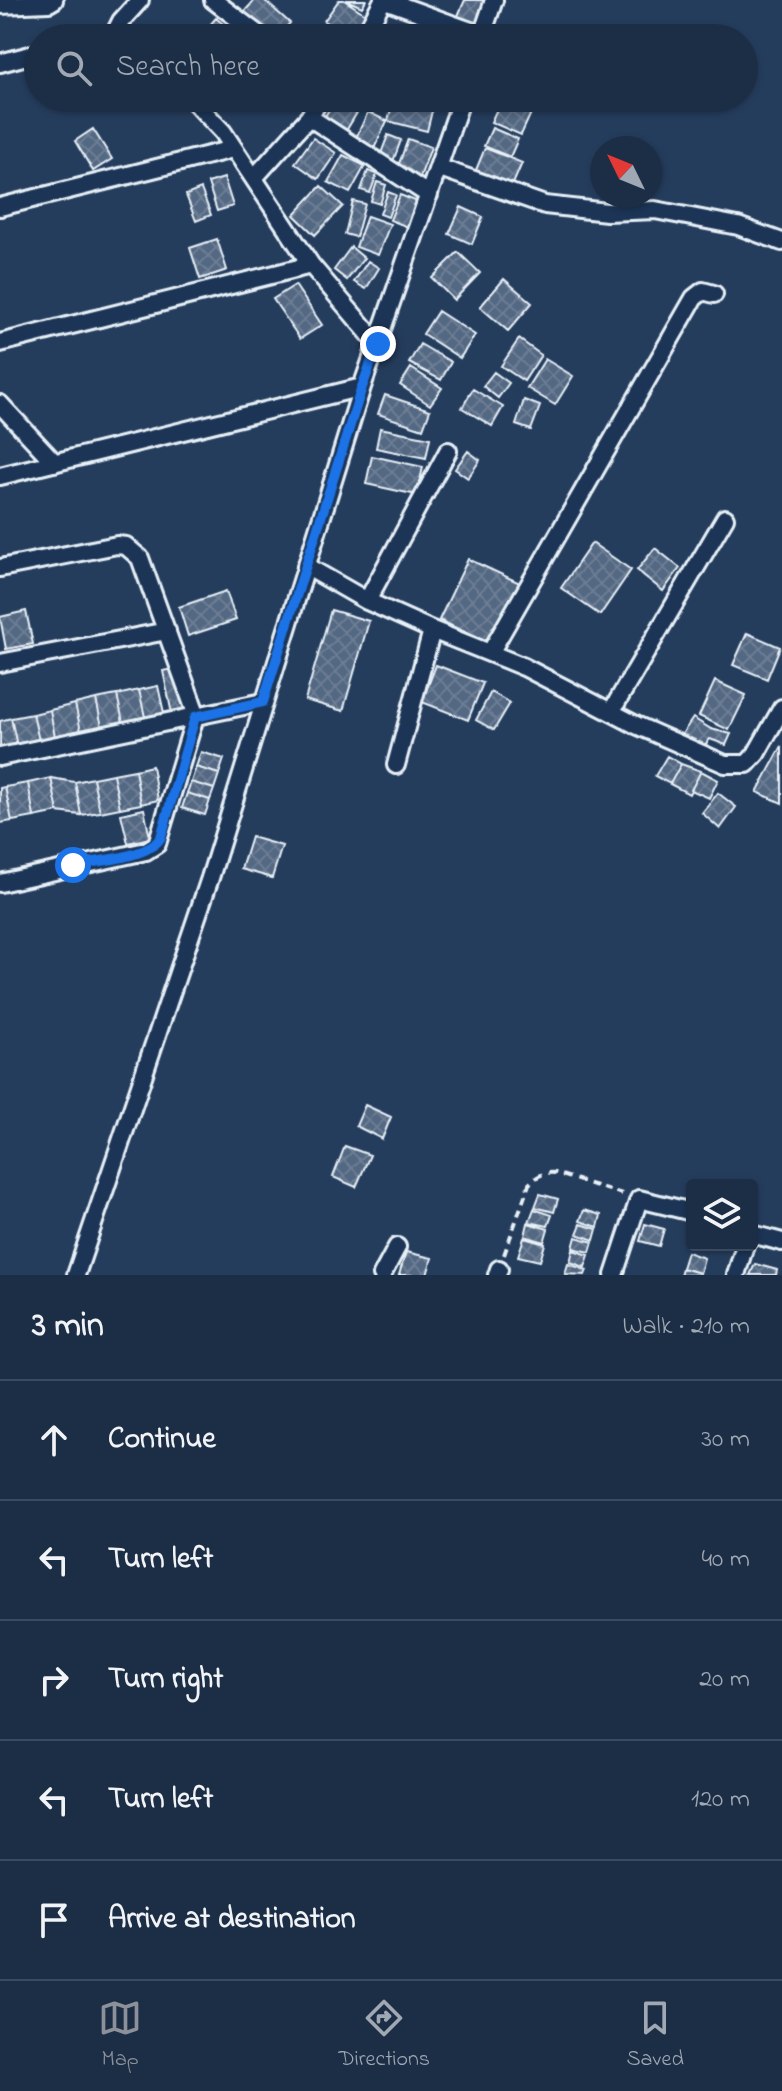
<!DOCTYPE html>
<html lang="en">
<head>
<meta charset="utf-8">
<style>
	:root { --surface:#1c2e46; --page:#293a51; --text:#f1f3f6; --muted:#a0a8b3; --line:#3a4a5f; --accent:#8c9099 }
	body { margin:0; font-family:"Indie Flower",sans-serif; background:var(--page); color:var(--text) }
	.controls { position:absolute; right:24px; bottom:24px; display:grid; overflow:hidden; border-radius:8px; box-shadow:0 2px 6px #0004 }
	.controls button { width:72px; height:72px; display:grid; place-items:center; padding:0; border:0; border-bottom:2px solid var(--line); background:var(--surface); color:var(--text); font:40px sans-serif }
	.compass { position:absolute; left:590px; top:136px; width:72px; height:72px; border-radius:50%; background:var(--surface); box-shadow:0 2px 6px #0004; rotate:313deg }
	.stop { position:absolute; width:24px; height:24px; margin:-18px; border:6px solid #1a73e8; border-radius:50%; background:#fff }
	.stop.end { background:#1a73e8; border-color:#fff; box-shadow:0 2px 8px #0008 }
	.list { margin:0; padding:0; list-style:none }
	h2 { display:flex; justify-content:space-between; align-items:center; height:104px; margin:0; padding:0 32px; font-size:34px }
	h2 small { font-size:26px; font-weight:400; color:var(--muted) }
	.list li { display:grid; grid-template-columns:52px 1fr auto; gap:24px; align-items:center; box-sizing:border-box; height:120px; padding:0 32px; border-top:2px solid var(--line) }
	.list b { display:block; font-size:30px; white-space:nowrap }
	.list em { font-size:26px; font-style:normal; color:var(--muted) }
	.icon { flex:none; width:44px; height:44px; fill:none; stroke:currentColor; stroke-width:2; stroke-linecap:round; stroke-linejoin:round }
	.map { position:relative; flex:none; width:782px; height:1275px; overflow:hidden }
	.search { position:absolute; background:var(--surface); box-shadow:0 2px 6px #0004; left:24px; right:24px; top:24px; height:88px; display:flex; align-items:center; gap:20px; box-sizing:border-box; padding:0 28px; border-radius:44px; color:var(--muted); font-size:30px }
	.sheet { height:704px; background:var(--surface) }
	nav { display:flex; justify-content:space-around; align-items:center; box-sizing:border-box; height:112px; border-top:2px solid var(--line); background:var(--surface); font-size:22px; color:var(--muted) }
	nav a { display:grid; justify-items:center; gap:4px }
	nav .on { color:var(--accent) }
	.map>svg:first-child { display:block }
	.building { fill:url(#building-cross-hatch); stroke:#e8f1f8; stroke-width:2 }
	.lines { fill:none; stroke-linecap:round; stroke-linejoin:round }
	.minor-casing { stroke:#e8f1f8; stroke-width:22 }
	.path { stroke:#e8f1f8; stroke-width:4; stroke-dasharray:8 6; stroke-linecap:butt }
	.minor { stroke:#1d3557; stroke-width:16 }
	.route { stroke:#1a73e8; stroke-width:10 }
</style>
</head>
<body>
<div class="map">
<svg width="782" height="1275" viewBox="0 0 782 1275">
	<defs>
		<pattern id="building-cross-hatch" width="8" height="8" patternUnits="userSpaceOnUse" patternTransform="scale(2)"><rect width="8" height="8" fill="#536782"/><path d="M0 0l8 8M0 8l8-8" fill="none" stroke="#6c7d94"/></pattern>
	</defs>
	<rect width="100%" height="100%" fill="#253d5d"/>
	<filter id="ink" filterUnits="userSpaceOnUse"><feTurbulence type="fractalNoise" baseFrequency=".0125" numOctaves="2"/><feDisplacementMap in="SourceGraphic" scale="16" xChannelSelector="R" yChannelSelector="G"/><feConvolveMatrix kernelMatrix="1 2 1 2 8 2 1 2 1" color-interpolation-filters="sRGB"/></filter>
	<g filter="url(#ink)">
		<!-- building -->
		<path class="building" d="M255,0H264L290,23L276,38H267L241,15Z
			M339,0H344L370,17L356,38H350L324,21Z
			M346,0H366L362,7Z
			M465,0H488L477,29L456,20Z
			M216,18L236,35L233,38H206L202,34Z
			M406,30L423,38H402Z
			M204,98H226L216,109Z
			M285,98H303L297,106Z
			M336,98H347L361,106L343,136L321,123Z
			M353,98H383L380,107Z
			M394,98L433,107L427,131L388,121Z
			M502,98L532,111L521,135L491,122Z
			M368,112L387,121L372,153L353,144Z
			M492,128L518,139L510,157L484,146Z
			M93,129L112,159L93,171L75,141Z
			M388,135L401,140L392,164L379,159Z
			M313,138L336,153L318,179L295,163Z
			M408,139L431,147L419,180L396,172Z
			M485,148L522,163L513,184L476,170Z
			M343,155L365,166L350,193L328,182Z
			M368,171L377,174L370,193L361,190Z
			M224,178L233,206L217,211L208,183Z
			M377,182L386,185L380,204L371,201Z
			M321,186L343,206L315,235L294,215Z
			M201,189L211,215L196,221L186,195Z
			M388,192L396,195L388,217L380,214Z
			M400,195L418,202L408,227L390,220Z
			M353,201L365,204L356,237L345,234Z
			M461,207L483,217L472,244L449,234Z
			M367,216L390,224L378,255L356,247Z
			M217,239L227,270L200,279L190,248Z
			M351,247L364,258L347,280L334,270Z
			M458,252L480,273L454,300L432,278Z
			M368,261L379,268L366,289L354,282Z
			M504,279L532,303L508,331L480,307Z
			M295,285L322,325L300,339L273,299Z
			M438,311L475,335L460,358L423,334Z
			M519,339L541,355L524,381L501,366Z
			M420,344L451,362L441,380L409,363Z
			M545,359L573,376L555,405L527,388Z
			M411,368L442,388L430,405L400,385Z
			M494,372L509,383L498,398L483,386Z
			M473,389L503,407L492,426L462,408Z
			M385,395L430,410L423,429L378,414Z
			M524,400L540,406L531,430L516,425Z
			M380,428L430,438L426,458L376,448Z
			M468,451L480,460L468,478L455,469Z
			M372,456L423,467L417,495L366,484Z
			M592,543L631,570L600,615L561,588Z
			M655,548L680,568L663,591L637,570Z
			M468,559L522,584L493,645L439,620Z
			M226,591L236,620L188,636L179,607Z
			M331,610L369,621L343,711L305,700Z
			M26,611L33,644L6,649L0,617Z
			M747,633L780,647L767,679L733,665Z
			M436,665L483,683L468,720L422,702Z
			M177,668L186,711L172,714L163,671Z
			M715,681L746,695L729,730L699,716Z
			M158,686L164,713L145,717L139,690Z
			M139,690L145,717L123,722L117,695Z
			M491,692L510,703L494,730L476,720Z
			M117,695L123,722L102,727L96,699Z
			M96,699L102,727L81,731L75,704Z
			M75,704L81,731L55,737L50,710Z
			M50,710L55,737L39,741L33,714Z
			M33,714L39,741L17,746L11,718Z
			M11,718L17,746L0,749V721Z
			M693,718L711,729L731,734L726,745L710,739L702,748L680,737Z
			M782,746V803L757,792Z
			M201,752L224,759L219,774L196,767Z
			M667,756L681,764L670,784L655,776Z
			M681,764L701,771L689,794L670,784Z
			M152,766L158,800L141,804L135,770Z
			M196,767L219,774L214,789L191,782Z
			M135,770L141,804L120,808L113,774Z
			M701,771L718,780L709,798L691,790Z
			M113,774L120,808L100,812L93,778Z
			M51,778L58,812L34,817L28,783Z
			M51,778L75,782L81,815L58,812Z
			M93,778L100,812L81,815L75,782Z
			M191,782L214,789L210,800L187,793Z
			M28,783L34,817L12,821L5,787Z
			M5,787L12,821L0,823V788Z
			M187,793L210,800L205,815L182,808Z
			M718,793L736,807L720,829L702,813Z
			M144,809L150,838L128,843L121,814Z
			M251,837L282,846L272,878L241,869Z
			M365,1105L391,1117L382,1139L356,1126Z
			M345,1146L370,1155L356,1187L333,1177Z
			M540,1194L558,1199L554,1212L535,1207Z
			M534,1209L552,1215L548,1226L529,1222Z
			M584,1210L601,1215L598,1227L580,1221Z
			M528,1223L548,1229L544,1242L525,1236Z
			M581,1224L597,1229L594,1240L577,1234Z
			M645,1224L664,1229L659,1246L640,1241Z
			M576,1237L593,1242L590,1252L573,1248Z
			M524,1238L545,1244L540,1261L518,1256Z
			M573,1250L589,1255L585,1267L570,1262Z
			M406,1252L432,1258L427,1275H399Z
			M687,1252L704,1258L700,1273L682,1268Z
			M568,1264L587,1270L585,1275L565,1274Z
			M755,1264L777,1270L776,1275H750Z
			M682,1268L700,1273L699,1275H680Z"/>
		<g class="lines">
			<!-- minor casing -->
			<g class="minor-casing">
				<path id="minor" d="M213,0L263,38
					M385,0L482,35
					M0,5L49,3L54,0
					M100,38L114,35L121,21L140,0
					M363,38L383,0
					M481,38L494,0
					M0,63L38,53
					M191,98L223,132L311,265L378,344
					M321,98L309,117L429,195
					M440,168L545,205L607,212L655,210L738,226L782,242
					M254,178L309,117
					M0,207L233,149
					M0,343L311,265
					M0,404L55,463
					M0,476L362,387
					M306,566L367,601L432,630L524,667L636,725L725,764H747L756,754L782,708
					M0,568L117,545L126,546L140,558L197,716
					M367,601L448,451
					M490,653L694,298L703,291L714,294
					M0,663L167,631
					M611,712L725,518
					M0,757L263,702
					M396,765L432,630
					M0,883L146,851L157,844L195,717
					M752,1234L782,1242
					M76,1275L210,878L362,387L462,98
					M382,1275L397,1247
					M497,1275L499,1269
					M614,1275L639,1199L692,1212
					M736,1275L745,1245"/>
			</g>
			<!-- path -->
			<path class="path" d="M504,1255L529,1184C537,1176 543,1172 555,1173L622,1194"/>
			<!-- minor -->
			<use href="#minor" class="minor"/>
		</g>
	</g>
	<g class="lines" filter="url(#ink)">
		<!-- route -->
		<path class="route" d="M73,865C96,861 149,858 161,837L195,717L263,702L362,387L378,344"/>
	</g>
</svg>
<div class="controls">
<button><svg class="icon" aria-label="layers" viewBox="0 0 24 24"><path d="M12 4l9 5-9 5-9-5zM3 14l9 5 9-5"/></svg></button>
</div>
<svg class="compass" viewBox="-18 -18 36 36"><path d="M0-13l5 13h-10z" fill="#e53935"/><path d="M0 13l5-13h-10z" fill="#a0a8b3"/></svg>
<div class="stop" style="left:73px;top:865px"></div>
<div class="stop end" style="left:378px;top:344px"></div>
<div class="search"><svg class="icon" aria-label="search" viewBox="0 0 24 24"><circle cx="10" cy="10" r="6"/><path d="M15 15l6 6"/></svg>Search here</div>
</div>
<section class="sheet">
<h2>3 min<small>Walk · 210 m</small></h2>
<ul class="list">
<li><svg class="icon" aria-label="ahead" viewBox="0 0 24 24"><path d="M12 20V5M6 11l6-6 6 6"/></svg><div><b>Continue</b></div><em>30 m</em></li>
<li><svg class="icon" aria-label="left" viewBox="0 0 24 24"><path d="M17 20v-9H6M10 6l-5 5 5 5"/></svg><div><b>Turn left</b></div><em>40 m</em></li>
<li><svg class="icon" aria-label="right" viewBox="0 0 24 24"><path d="M7 20v-9h11M14 6l5 5-5 5"/></svg><div><b>Turn right</b></div><em>20 m</em></li>
<li><svg class="icon" aria-label="left" viewBox="0 0 24 24"><path d="M17 20v-9H6M10 6l-5 5 5 5"/></svg><div><b>Turn left</b></div><em>120 m</em></li>
<li><svg class="icon" aria-label="arrive" viewBox="0 0 24 24"><path d="M6 21V4h12l-3 4 3 4H6"/></svg><div><b>Arrive at destination</b></div></li>
</ul>
</section>
<nav>
<a class="on"><svg class="icon" aria-label="map" viewBox="0 0 24 24"><path d="M3 6l6-2 6 2 6-2v14l-6 2-6-2-6 2zM9 4v14M15 6v14"/></svg>Map</a>
<a><svg class="icon" aria-label="directions" viewBox="0 0 24 24"><path d="M12 3l9 9-9 9-9-9zM9 14v-3h6M13 9l2 2-2 2"/></svg>Directions</a>
<a><svg class="icon" aria-label="saved" viewBox="0 0 24 24"><path d="M7 4h10v16l-5-4-5 4z"/></svg>Saved</a>
</nav>
</body>
</html>
